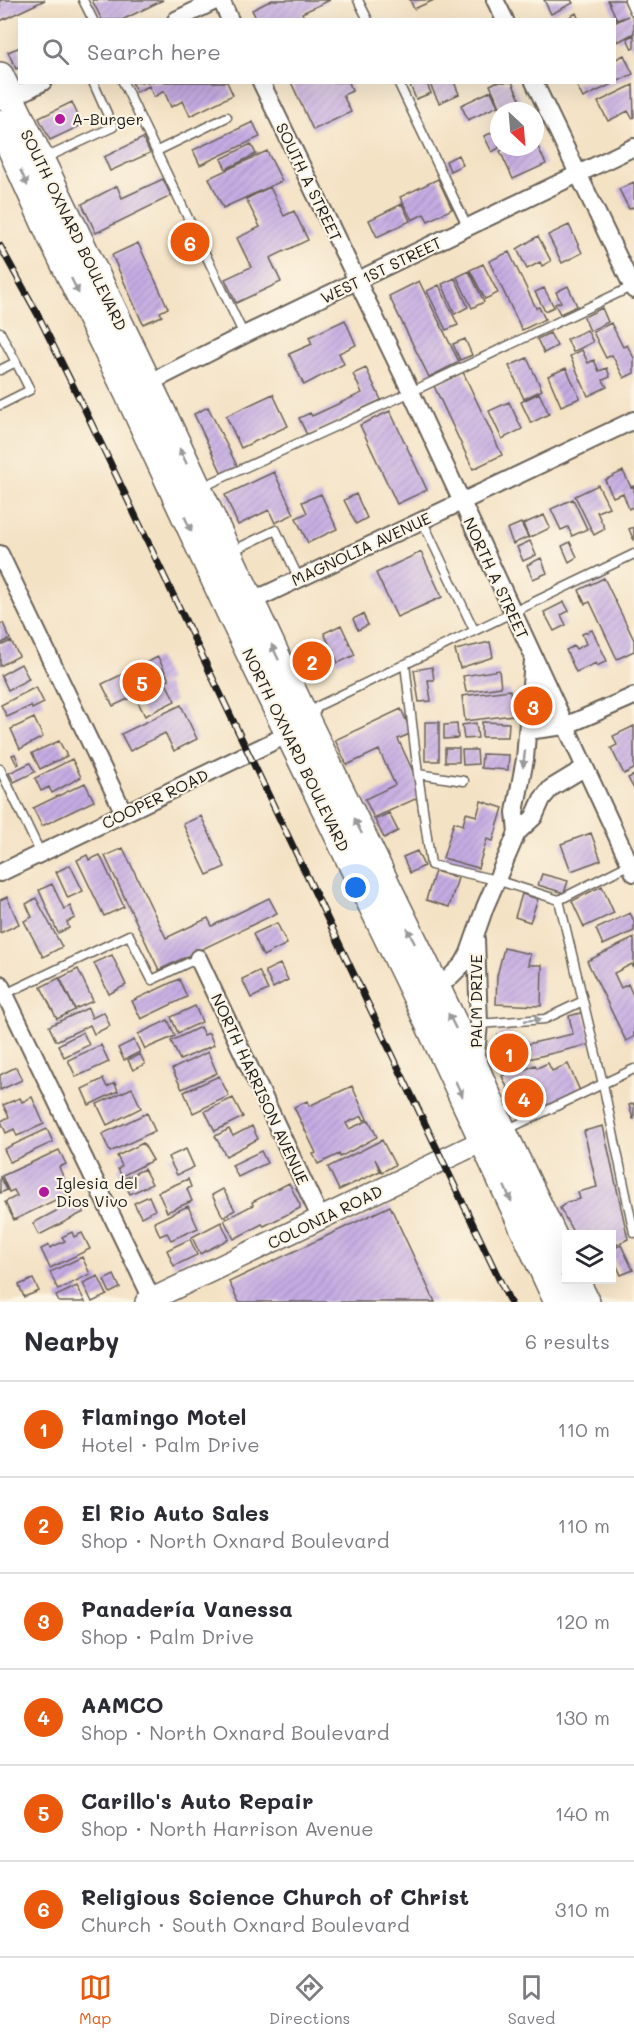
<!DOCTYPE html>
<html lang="en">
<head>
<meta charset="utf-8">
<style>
	:root { --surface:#fff; --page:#f2f2f3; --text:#2b2b33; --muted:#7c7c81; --line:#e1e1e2; --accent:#ea580c }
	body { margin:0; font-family:Mali,sans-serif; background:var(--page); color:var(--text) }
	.controls { position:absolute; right:18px; bottom:18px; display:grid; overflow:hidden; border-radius:0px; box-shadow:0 6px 24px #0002 }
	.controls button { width:54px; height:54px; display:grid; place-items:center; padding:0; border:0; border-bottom:2px solid var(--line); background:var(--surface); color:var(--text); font:30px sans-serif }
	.compass { position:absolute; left:490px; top:102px; width:54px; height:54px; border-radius:50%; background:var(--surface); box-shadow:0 6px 24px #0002; rotate:154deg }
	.you { position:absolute; left:356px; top:888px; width:21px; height:21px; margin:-15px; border:4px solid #fff; border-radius:50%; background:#1a73e8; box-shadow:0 0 0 9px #1a73e833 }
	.badge { display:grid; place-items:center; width:39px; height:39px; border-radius:50%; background:var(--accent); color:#fff; font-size:20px; font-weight:700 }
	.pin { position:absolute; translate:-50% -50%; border:3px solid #fff; box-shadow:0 2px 6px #0006 }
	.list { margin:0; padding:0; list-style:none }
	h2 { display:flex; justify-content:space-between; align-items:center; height:78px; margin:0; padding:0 24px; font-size:26px }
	h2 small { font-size:20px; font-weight:400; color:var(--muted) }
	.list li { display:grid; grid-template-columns:39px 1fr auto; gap:18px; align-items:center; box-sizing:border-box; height:96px; padding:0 24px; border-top:2px solid var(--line) }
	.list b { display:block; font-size:22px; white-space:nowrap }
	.list p { margin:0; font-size:20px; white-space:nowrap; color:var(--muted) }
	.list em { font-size:20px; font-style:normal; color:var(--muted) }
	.icon { flex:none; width:33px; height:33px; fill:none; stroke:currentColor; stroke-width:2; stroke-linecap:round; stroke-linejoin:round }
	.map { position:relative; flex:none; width:634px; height:1302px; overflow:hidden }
	.search { position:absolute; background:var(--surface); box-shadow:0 6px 24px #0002; left:18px; right:18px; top:18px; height:66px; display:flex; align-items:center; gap:15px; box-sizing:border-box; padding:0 21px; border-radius:0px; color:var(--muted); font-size:22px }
	.sheet { height:654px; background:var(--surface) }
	nav { display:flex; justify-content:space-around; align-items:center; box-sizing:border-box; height:84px; border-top:2px solid var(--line); background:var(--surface); font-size:16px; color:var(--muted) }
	nav a { display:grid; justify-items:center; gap:3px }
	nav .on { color:var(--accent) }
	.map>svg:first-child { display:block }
	.building { fill:url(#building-hatch) }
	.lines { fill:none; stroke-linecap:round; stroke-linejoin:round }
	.service-casing { stroke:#686157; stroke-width:11 }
	.minor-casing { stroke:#686157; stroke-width:20 }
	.tertiary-casing { stroke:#686157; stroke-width:24 }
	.primary-casing { stroke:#686157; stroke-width:30 }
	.service { stroke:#fff; stroke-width:8 }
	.minor { stroke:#fff; stroke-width:16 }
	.tertiary { stroke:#fff; stroke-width:21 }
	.primary { stroke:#fff; stroke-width:27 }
	.rail-casing { stroke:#1c1c1c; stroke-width:7 }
	.rail { stroke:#fcf5e5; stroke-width:4.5; stroke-dasharray:14; stroke-linecap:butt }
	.oneway { fill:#999 }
	.poi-dot { fill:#b5179e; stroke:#fcf5e5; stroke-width:2 }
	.labels { text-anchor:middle; stroke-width:4.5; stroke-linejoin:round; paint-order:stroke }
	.poi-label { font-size:16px; fill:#1c1c1c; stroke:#fcf5e5; text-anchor:start }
	.street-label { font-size:16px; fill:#1c1c1c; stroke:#fcf5e5 }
</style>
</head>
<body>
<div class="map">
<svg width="634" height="1302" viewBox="0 0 634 1302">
	<defs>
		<pattern id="building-hatch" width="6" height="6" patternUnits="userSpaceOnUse" patternTransform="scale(1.5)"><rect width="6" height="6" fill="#c5ace3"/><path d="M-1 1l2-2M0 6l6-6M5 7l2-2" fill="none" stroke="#a993c2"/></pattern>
	</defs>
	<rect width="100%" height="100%" fill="#fcf5e5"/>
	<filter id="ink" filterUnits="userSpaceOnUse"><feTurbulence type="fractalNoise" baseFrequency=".0167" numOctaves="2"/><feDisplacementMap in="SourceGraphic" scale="12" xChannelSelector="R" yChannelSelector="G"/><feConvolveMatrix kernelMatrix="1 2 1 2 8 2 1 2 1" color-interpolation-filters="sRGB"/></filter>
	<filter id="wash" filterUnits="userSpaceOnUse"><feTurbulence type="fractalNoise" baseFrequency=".008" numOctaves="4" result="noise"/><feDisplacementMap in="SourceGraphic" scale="24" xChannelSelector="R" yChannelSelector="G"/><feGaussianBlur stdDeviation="1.35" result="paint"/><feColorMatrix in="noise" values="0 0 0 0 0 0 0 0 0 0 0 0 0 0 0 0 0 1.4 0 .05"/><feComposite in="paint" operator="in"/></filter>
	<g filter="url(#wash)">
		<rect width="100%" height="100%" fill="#f4e2c5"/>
		<g id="blocks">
			<!-- building -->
			<path class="building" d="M0,0H45L0,21Z
				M92,0H163L122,20H102Z
				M272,0H330L302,13L305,20H257L252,10Z
				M410,0H434L414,9Z
				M544,0H571L573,3L551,14Z
				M608,0H624L634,20V33L618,42L614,35V23L628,16L617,20Z
				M576,13L579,20H564Z
				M634,35V48L632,49L627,38Z
				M20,47V67L16,69L8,52Z
				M624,55L633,74L583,98L575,82H614V60Z
				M132,82H227L233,95L190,116L183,101L171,107L164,91L154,97L149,86L136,92Z
				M291,82H349L352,91L343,95L351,112L313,130Z
				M416,82H426L431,93L416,99L410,85Z
				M429,82H454L459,94L439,103Z
				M496,82H512L520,100L501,109L490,85Z
				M633,85L634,117L632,118L628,111L608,121L598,102Z
				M491,91L498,106L468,120L461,105Z
				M72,102L82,125L50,140L39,118Z
				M253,122L260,137L200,165L193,150Z
				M499,124V148L492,152L484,136L497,131L495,126Z
				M143,138L150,153L110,171L104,157Z
				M535,141L546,164L513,179L500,151L508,147H535Z
				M251,144L256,154L226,169L221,159Z
				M267,151L282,181L223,208L209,178Z
				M458,155L463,165L450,171L446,161Z
				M163,179L171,196L96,233L82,204L117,186L122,198Z
				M438,179L452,209L428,221L424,214L412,220L400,197Z
				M634,182V207L629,209L619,189Z
				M270,187L284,216L294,211L308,240L270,258L281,282L236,303L225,279L251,267L237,238L260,227L246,199Z
				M402,204L410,221L377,237L369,220Z
				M569,225L582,253L562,263L548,235Z
				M538,236L551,261L542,266L540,262L527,269L517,249Z
				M138,243L168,308L160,312L162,316L143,324L112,255Z
				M509,252L536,308L539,307L545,319L522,330L489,261Z
				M483,264L498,293L485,299L470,270Z
				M469,271L484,302L472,308L457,277Z
				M455,278L468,307L455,314L442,284Z
				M419,281L459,362L429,377L389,296Z
				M439,285L458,325L446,330L427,291Z
				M568,286L577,306L560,314L555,304L561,302L556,292Z
				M544,288L554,307L545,311L535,292Z
				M602,308L608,322L590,331L584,317Z
				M345,320L356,345L339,353L344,364L304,385L289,354L312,344L309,337Z
				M611,323L623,347L627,345L634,358V373L624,378L612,355L606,358L593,332Z
				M587,330L593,342L573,352L567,339Z
				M550,333L557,346L544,353L537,339Z
				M465,339L472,355L460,360L453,344Z
				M582,350L588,363L594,360L599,371L607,368L610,377L603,380L607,387L588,396L570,356Z
				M527,358L542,390L524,399L509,366Z
				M366,368L381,400L307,435L299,418L310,413L312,416L362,393L353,374Z
				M566,368L580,398L561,406L548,376Z
				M463,372L502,455L473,469L434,386Z
				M539,393L549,414L531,423L521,402Z
				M273,394L288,426L241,448L226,416Z
				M509,402L522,429L502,439L489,411Z
				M208,407L238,468L223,476L194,414Z
				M390,411L427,490L397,504L360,425Z
				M623,471L631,487L634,486V506L629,509L623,493L613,497L605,480Z
				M274,472L294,514L275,523L269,510L238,525L225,495Z
				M598,485L609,507L597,512L605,529L594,535L575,496Z
				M321,494L337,529L308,543L296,518L307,513L302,502Z
				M356,494L367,518L356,524L344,500Z
				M573,499L587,529L572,536L568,527L561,530L551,509Z
				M544,515L550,528L529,538L523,524Z
				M521,523L528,537L513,544L507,529Z
				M634,527V541L629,529Z
				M530,541L536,555L523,561L517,547Z
				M570,542L577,557L569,562L562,546Z
				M421,552L442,597L397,617L376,573Z
				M541,558L547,573L533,579L527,565Z
				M604,578L634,640V651L617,659L590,602L585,604L579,590Z
				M564,602L569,611L561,615L566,625L554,631L544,612Z
				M363,614L368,625L358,630L353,619Z
				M3,623L10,639L0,644V624Z
				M341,625L355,655L338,663L324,633Z
				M592,630L607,661L597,666L596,663L576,672L566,650L574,646L576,649L586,644L582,634Z
				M11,641L19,656L0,666V646Z
				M490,642L493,657L460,668L455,650Z
				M158,657L169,680L113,706L102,684Z
				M21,664L29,679L8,690L1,675Z
				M432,667L434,680H428L431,701L419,702L414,670Z
				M499,670L501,687L466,692L463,676Z
				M166,683L175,701L145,716L136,698Z
				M36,687L44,703L32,709L31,706L7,717L1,705Z
				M510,690L513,715L465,721L462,696Z
				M181,705L197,739L174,751L165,733L130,751L121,734Z
				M401,709L412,733L398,739L424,795L374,818L365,799L395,785L379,750L347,765L335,740Z
				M34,718L43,737L20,749L11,729Z
				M425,722H439V761H425Z
				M482,722L509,723L508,737H482Z
				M476,723L478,738L464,739L462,725Z
				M457,724L458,738L444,739V725Z
				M634,726V769L624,774L611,748L617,745L613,736Z
				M59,741L67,756L40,769L32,753Z
				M445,748H459V762H445Z
				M462,750H477L478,764L463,765Z
				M15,754L19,764L17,765L12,755Z
				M482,754L509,755L508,770L481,768Z
				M72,759L81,777L52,793L49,787L41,791L35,778Z
				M30,763L35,772L14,782L9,773Z
				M634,775V789L628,778Z
				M85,783L94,801L42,826L33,808Z
				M481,801L503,808L493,841L487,839L478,868L443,858L454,822L463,825L466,813L477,816Z
				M389,813L398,831L384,838L375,820Z
				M201,816L225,867L207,875L183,824Z
				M591,833L601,860L571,871L561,844Z
				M123,848L166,938L208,918L212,926L269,898L277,913L159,970L105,856Z
				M417,851L424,866L410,873L403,857Z
				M87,855L89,860L100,855L124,907L104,916L77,860Z
				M70,865L83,891L68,898L56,872Z
				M435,871L458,878L449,907L426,900Z
				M542,874L568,881L564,893L538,885Z
				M52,884L64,909L70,906L75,918L67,922L69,928L58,933L39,890Z
				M602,886L614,913L584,927L572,901Z
				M522,894L538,899L530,922L515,917Z
				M7,897L19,924L0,933V900Z
				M36,898L62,947L43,957L24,921L32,917L26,904Z
				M630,913L634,921V931L603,945L596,929Z
				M277,923L287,944L263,956L253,934Z
				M634,938V969L632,964L614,973L621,988L628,984L634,998V1037L626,1041L587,961Z
				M504,948L530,954L528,965H542L541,1006L496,1004L497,976Z
				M112,955L126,985L109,994L94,963Z
				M280,964L288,980L273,988L265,971Z
				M78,969L93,1001L75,1009L60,978Z
				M259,971L268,990L251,998L242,979Z
				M59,978L75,1010L57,1019L41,987Z
				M179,979L187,997L141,1019L132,1001Z
				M195,1006L202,1022L178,1033L171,1017Z
				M88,1008L92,1018L104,1012L110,1026L94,1034L90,1025L56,1041L49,1026Z
				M584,1012L591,1044L503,1065L497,1039H499L498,1035L511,1032L514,1047L573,1034L569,1016Z
				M168,1020L175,1036L145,1049L138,1034Z
				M200,1027L204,1035L209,1033L214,1045L180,1060L171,1041Z
				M83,1032L89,1045L64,1057L58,1045Z
				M134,1040L140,1052L124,1060L118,1048Z
				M101,1045L109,1062L76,1077L68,1060Z
				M208,1052L217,1073L182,1089L172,1069Z
				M140,1054L145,1064L133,1070L128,1060Z
				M548,1063L552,1071L568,1064L580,1091L521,1118L502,1076L519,1068L521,1071L535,1065L537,1068Z
				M16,1067L22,1080L0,1090V1075Z
				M219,1076L229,1096L193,1113L184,1092Z
				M103,1079L107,1087L115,1083L118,1091L89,1105L82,1089Z
				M352,1086L367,1119L364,1120L362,1116L346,1123L349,1129L369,1120L377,1137L340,1157L339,1154L318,1164L313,1154L316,1153L294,1107L307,1101L309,1106Z
				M132,1088L141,1108L107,1125L97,1104Z
				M32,1097L44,1124L17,1136L14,1129L6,1133L1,1121L9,1117L3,1105L20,1098L22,1102Z
				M233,1098L243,1117L215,1131L205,1111Z
				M634,1103V1119H633L629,1105Z
				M147,1113L155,1131L110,1152L102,1134Z
				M252,1126L258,1139L226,1156L215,1136L229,1129L233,1136Z
				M603,1126L628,1239L612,1247V1234H574L560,1208L567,1202L580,1199L578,1192L597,1187L584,1131Z
				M47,1129L53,1142L10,1162L4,1149Z
				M382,1140L395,1165L382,1172L375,1159L380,1171L339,1190L328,1167Z
				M143,1143L153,1160L122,1176L118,1169L122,1166L117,1156Z
				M186,1149L194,1167L177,1175L168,1157Z
				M59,1150L66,1164L59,1167L70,1193L14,1220L5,1202L17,1196L14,1190L9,1192L2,1176Z
				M261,1151L267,1163L238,1177L232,1165Z
				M144,1169L152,1184L130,1194L123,1179Z
				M0,1176L7,1190L0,1193Z
				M188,1179L191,1187L187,1189L192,1201L167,1212L158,1192Z
				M289,1183L300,1205V1208L264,1226L262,1224L234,1239L224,1220L253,1205L252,1202Z
				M223,1189L235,1210L223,1217L212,1195Z
				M149,1196L155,1210L141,1217L134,1203Z
				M77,1200L84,1212L39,1235L33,1223Z
				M188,1206L198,1228L171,1240L167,1233L160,1236L154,1222Z
				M390,1206L435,1302H239L229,1282Z
				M221,1222L229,1239L200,1254L192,1237Z
				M72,1232L74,1237L82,1233L90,1249L50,1268L41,1249L49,1245L50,1248L65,1241L62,1237Z
				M190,1239L197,1255L174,1266L167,1250Z
				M621,1245L633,1270L621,1275L613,1257L612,1258V1249Z
				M82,1257L90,1274L58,1290L50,1272Z
				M114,1275L120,1288L110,1293L104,1280Z
				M98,1276L107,1295L92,1302L83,1283Z
				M33,1279L39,1291L24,1297L19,1285Z
				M77,1286L85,1302H59L56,1296Z"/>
		</g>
	</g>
	<g filter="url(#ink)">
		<use href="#blocks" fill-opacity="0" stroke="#686157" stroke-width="1.5"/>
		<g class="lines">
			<!-- service casing -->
			<g class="service-casing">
				<path id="service" d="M83,0L93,20
					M358,0L368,20
					M629,0L634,11
					M123,82L244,335
					M398,82L468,228
					M157,151L227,117
					M43,159L113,127L93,82
					M0,332L16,362
					M0,370L16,362L30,390L0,405
					M202,487L411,392L633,286
					M422,520L474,630
					M230,552L276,530L299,579
					M405,664L418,774L431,865L496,880L559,900L630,864
					M312,718L318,706L634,554
					M0,769L41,854
					M418,774L464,781
					M559,900L603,1084L634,1233
					M3,995L129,935L152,980L198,958
					M479,1024L545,1019L583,1001
					M506,1130L634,1069"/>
			</g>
			<!-- minor casing -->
			<g class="minor-casing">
				<path id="minor" d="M221,0L230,20
					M495,0L505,20
					M176,20L217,0
					M261,82L411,392L634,873
					M534,82L634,290
					M4,102L43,82
					M141,387L244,335L634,147
					M0,554L124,813
					M250,597L265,595L634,420
					M527,731L565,726L634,696
					M517,833L515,812L525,759L533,660
					M0,873L297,730
					M198,958L321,1219
					M0,984L152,1299
					M431,991L448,979L463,964L469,953L485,907L517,833L534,817L542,799L551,788L584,768
					M475,1063L479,1024L476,939"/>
			</g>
			<!-- tertiary casing -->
			<g class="tertiary-casing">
				<path id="tertiary" d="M146,1302L497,1134"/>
			</g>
			<!-- primary casing -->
			<g class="primary-casing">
				<path id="primary" d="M0,76L162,412L308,724L475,1067L503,1132L566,1263
					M0,124L50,234L128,393L230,612L417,998L558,1302
					M575,1280L586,1302"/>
			</g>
			<!-- service -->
			<use href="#service" class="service"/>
			<!-- minor -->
			<use href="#minor" class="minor"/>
			<!-- tertiary -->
			<use href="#tertiary" class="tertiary"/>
			<!-- primary -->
			<use href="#primary" class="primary"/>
			<!-- rail casing -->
			<g class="rail-casing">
				<path id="rail" d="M0,246L37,313L85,410L510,1302"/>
			</g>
			<!-- rail -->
			<use href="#rail" class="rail"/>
		</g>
		<!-- one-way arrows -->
		<defs><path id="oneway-solid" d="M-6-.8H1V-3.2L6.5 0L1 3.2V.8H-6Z" transform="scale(1.5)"/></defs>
		<g class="oneway">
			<use href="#oneway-solid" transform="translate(24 178) rotate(66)"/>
			<use href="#oneway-solid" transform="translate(75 286) rotate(64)"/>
			<use href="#oneway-solid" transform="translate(183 456) rotate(-115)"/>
			<use href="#oneway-solid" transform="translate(188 524) rotate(65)"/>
			<use href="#oneway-solid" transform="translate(275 652) rotate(-115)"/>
			<use href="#oneway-solid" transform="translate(524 759) rotate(97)"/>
			<use href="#oneway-solid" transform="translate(358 826) rotate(-116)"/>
			<use href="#oneway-solid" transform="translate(411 936) rotate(-116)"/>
			<use href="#oneway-solid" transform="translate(533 1020) rotate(-5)"/>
			<use href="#oneway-solid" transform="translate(452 1021) rotate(-116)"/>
			<use href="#oneway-solid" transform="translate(459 1089) rotate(65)"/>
			<use href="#oneway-solid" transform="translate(508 1194) rotate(65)"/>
		</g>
	</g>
	<!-- markers -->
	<g class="poi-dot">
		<circle cx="60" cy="119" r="6"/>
		<circle cx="44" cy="1192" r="6"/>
	</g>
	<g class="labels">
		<!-- poi labels -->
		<g class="poi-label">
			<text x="72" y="125">A-Burger</text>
			<text x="56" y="1189">Iglesia del<tspan x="56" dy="18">Dios Vivo</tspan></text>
		</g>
		<!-- street labels -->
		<g class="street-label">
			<text transform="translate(309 182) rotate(64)" y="6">SOUTH A STREET</text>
			<text transform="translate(74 230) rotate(64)" y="6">SOUTH OXNARD BOULEVARD</text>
			<text transform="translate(381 270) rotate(-26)" y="6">WEST 1ST STREET</text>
			<text transform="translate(361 549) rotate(-25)" y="6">MAGNOLIA AVENUE</text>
			<text transform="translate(496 578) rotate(65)" y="6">NORTH A STREET</text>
			<text transform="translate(296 750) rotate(64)" y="6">NORTH OXNARD BOULEVARD</text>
			<text transform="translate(155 799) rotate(-26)" y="6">COOPER ROAD</text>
			<text transform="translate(476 1001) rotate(-90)" y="6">PALM DRIVE</text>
			<text transform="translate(260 1089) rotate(65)" y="6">NORTH HARRISON AVENUE</text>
			<text transform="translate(325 1217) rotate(-26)" y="6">COLONIA ROAD</text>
		</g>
	</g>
</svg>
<div class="controls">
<button><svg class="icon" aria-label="layers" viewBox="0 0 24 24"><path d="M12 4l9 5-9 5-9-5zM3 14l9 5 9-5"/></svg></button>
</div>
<svg class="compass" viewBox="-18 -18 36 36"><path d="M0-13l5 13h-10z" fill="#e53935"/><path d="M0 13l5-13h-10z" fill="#7c7c81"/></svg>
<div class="you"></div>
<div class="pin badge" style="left:509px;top:1053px">1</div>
<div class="pin badge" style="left:312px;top:661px">2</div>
<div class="pin badge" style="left:533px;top:706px">3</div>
<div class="pin badge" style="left:524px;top:1098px">4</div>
<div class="pin badge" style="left:142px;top:682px">5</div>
<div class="pin badge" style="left:190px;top:242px">6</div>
<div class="search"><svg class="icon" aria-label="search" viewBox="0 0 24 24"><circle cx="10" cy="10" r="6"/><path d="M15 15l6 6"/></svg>Search here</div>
</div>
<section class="sheet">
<h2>Nearby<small>6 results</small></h2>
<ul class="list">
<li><span class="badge">1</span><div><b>Flamingo Motel</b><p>Hotel · Palm Drive</p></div><em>110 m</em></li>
<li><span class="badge">2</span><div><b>El Rio Auto Sales</b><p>Shop · North Oxnard Boulevard</p></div><em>110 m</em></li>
<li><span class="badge">3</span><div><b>Panadería Vanessa</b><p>Shop · Palm Drive</p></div><em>120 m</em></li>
<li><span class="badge">4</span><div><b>AAMCO</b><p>Shop · North Oxnard Boulevard</p></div><em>130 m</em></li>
<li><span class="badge">5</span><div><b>Carillo's Auto Repair</b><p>Shop · North Harrison Avenue</p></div><em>140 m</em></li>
<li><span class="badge">6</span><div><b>Religious Science Church of Christ</b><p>Church · South Oxnard Boulevard</p></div><em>310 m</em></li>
</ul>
</section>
<nav>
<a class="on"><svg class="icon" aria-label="map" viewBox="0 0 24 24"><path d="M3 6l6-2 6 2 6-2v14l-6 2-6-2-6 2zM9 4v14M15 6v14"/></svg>Map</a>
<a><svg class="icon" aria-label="directions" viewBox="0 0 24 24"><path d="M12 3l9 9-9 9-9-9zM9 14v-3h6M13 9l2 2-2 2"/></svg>Directions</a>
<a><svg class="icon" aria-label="saved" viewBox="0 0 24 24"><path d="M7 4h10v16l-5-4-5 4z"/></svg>Saved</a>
</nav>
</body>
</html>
